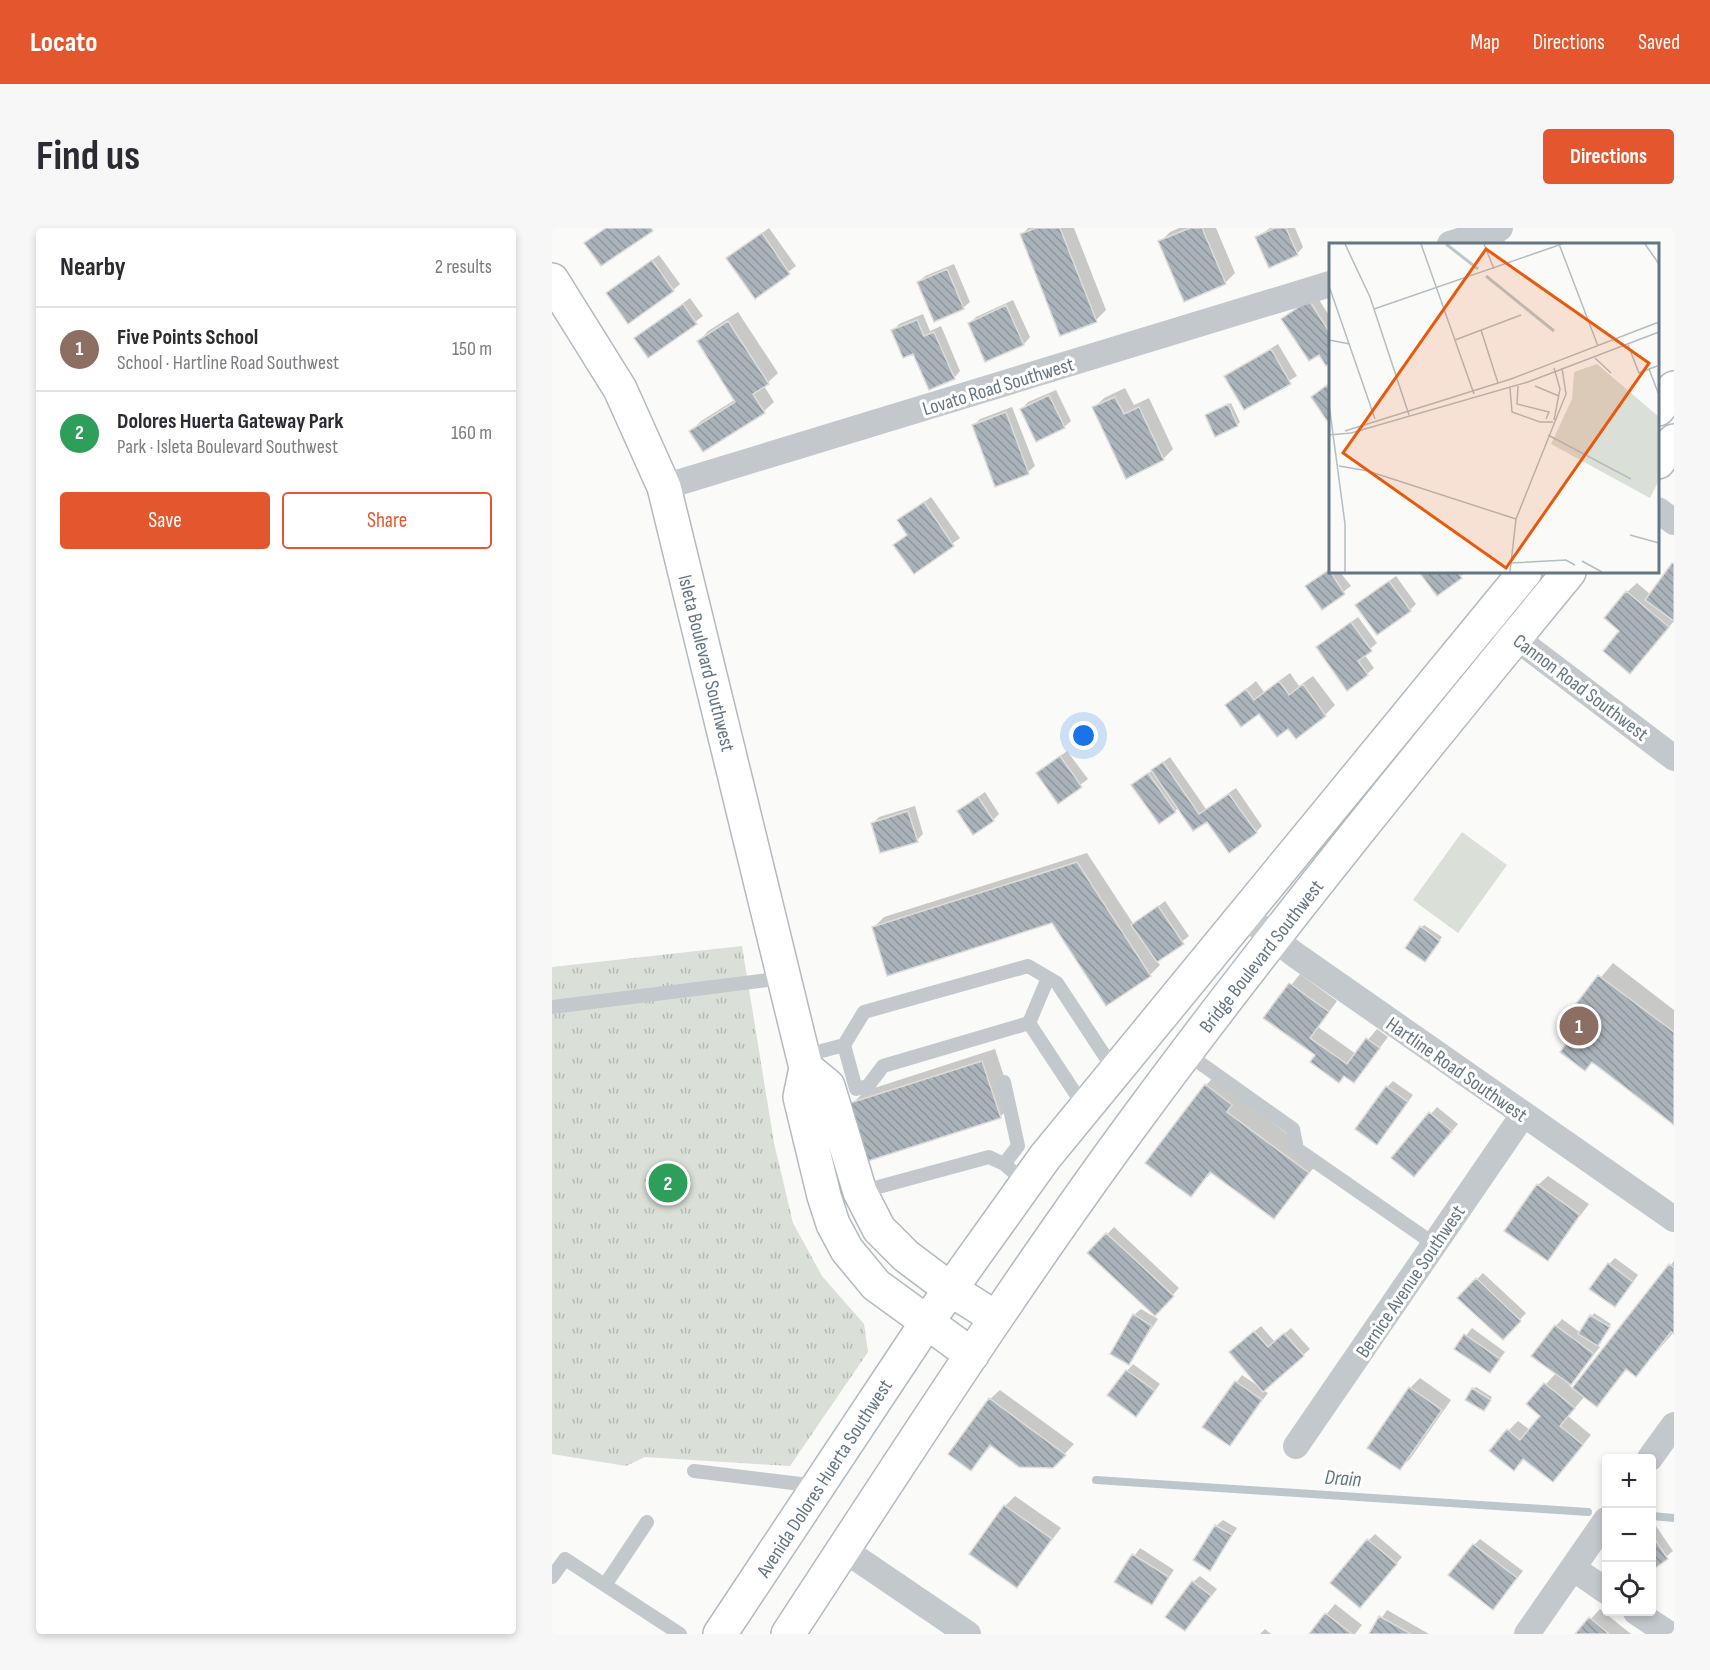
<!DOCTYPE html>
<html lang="en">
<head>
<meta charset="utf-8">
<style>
	:root { --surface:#fff; --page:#f7f7f7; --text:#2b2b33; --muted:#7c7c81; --line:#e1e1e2; --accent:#e4572e }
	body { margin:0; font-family:"Sofia Sans Condensed",sans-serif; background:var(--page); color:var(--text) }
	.controls { position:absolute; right:18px; bottom:18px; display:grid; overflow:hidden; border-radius:6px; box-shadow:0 3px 9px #0003 }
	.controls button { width:54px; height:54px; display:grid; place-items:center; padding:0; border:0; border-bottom:2px solid var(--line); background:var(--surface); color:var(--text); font:30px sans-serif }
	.you { position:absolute; left:532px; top:508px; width:21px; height:21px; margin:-15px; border:4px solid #fff; border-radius:50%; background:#1a73e8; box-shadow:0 0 0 9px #1a73e833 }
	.badge { display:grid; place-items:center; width:39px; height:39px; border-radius:50%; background:var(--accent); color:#fff; font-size:20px; font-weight:700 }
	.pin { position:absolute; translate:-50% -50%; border:3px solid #fff; box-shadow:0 2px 6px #0006 }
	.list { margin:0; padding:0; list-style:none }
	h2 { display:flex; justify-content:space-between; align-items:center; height:78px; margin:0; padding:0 24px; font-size:26px }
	h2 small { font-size:20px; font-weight:400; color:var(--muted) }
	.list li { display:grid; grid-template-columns:39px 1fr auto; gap:18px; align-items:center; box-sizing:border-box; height:84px; padding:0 24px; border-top:2px solid var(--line) }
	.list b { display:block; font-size:22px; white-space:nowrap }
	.list p { margin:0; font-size:20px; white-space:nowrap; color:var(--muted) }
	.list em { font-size:20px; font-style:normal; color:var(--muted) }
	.actions { display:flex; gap:12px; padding:18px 24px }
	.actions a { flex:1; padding:14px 0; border:2px solid var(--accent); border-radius:6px; text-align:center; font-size:21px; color:var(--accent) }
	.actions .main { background:var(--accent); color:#fff }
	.icon { flex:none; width:33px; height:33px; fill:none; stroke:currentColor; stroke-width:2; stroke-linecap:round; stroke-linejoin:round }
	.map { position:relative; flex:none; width:1122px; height:1406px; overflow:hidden; border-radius:6px }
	header { display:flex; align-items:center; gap:36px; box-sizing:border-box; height:84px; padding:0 30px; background:var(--accent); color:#fff }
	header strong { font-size:28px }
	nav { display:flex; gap:33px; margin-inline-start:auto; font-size:21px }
	.intro { display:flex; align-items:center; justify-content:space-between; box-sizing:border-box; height:144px; padding:0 36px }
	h1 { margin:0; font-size:42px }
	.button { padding:15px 27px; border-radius:6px; background:var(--accent); color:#fff; font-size:21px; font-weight:700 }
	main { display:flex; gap:36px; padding:0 36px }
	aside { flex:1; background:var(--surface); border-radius:6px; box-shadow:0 3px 9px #0003 }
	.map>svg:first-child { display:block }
	.grass { fill:url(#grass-tufts) }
	.pitch { fill:#dadfd7 }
	.shadow { fill:#0003 }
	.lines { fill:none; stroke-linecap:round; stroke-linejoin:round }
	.stream { stroke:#bbc7cb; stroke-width:8 }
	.building { fill:url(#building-back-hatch); stroke:#dcdcda; stroke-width:1.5 }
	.secondary-casing { stroke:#b3babf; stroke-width:36 }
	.service { stroke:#c3c8cc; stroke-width:14 }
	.minor { stroke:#c3c8cc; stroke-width:26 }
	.secondary { stroke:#fff; stroke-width:33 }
	.labels { text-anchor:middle; stroke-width:6; stroke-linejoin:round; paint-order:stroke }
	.street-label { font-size:20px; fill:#657683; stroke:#fff }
	.water-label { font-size:21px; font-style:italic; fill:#60757c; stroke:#fff }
	.inset-river { fill:none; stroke:#bbc7cb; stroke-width:3 }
	.inset-road { fill:none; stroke:#b5bdc2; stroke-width:1.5 }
	.view { fill:#e8590c; fill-opacity:0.15; stroke:#e8590c; stroke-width:3 }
	.inset-edge { fill:none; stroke:#657683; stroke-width:3 }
</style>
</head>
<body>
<header>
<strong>Locato</strong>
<nav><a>Map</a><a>Directions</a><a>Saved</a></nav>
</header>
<div class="intro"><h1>Find us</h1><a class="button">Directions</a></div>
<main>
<aside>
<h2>Nearby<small>2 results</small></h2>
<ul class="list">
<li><span class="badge" style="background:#8d6e63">1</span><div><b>Five Points School</b><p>School · Hartline Road Southwest</p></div><em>150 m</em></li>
<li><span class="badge" style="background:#2e9e5b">2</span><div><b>Dolores Huerta Gateway Park</b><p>Park · Isleta Boulevard Southwest</p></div><em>160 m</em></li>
</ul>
<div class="actions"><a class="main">Save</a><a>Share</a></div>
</aside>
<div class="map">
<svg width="1122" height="1406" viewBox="0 0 1122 1406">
	<defs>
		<pattern id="grass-tufts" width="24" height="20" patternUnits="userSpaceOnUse" patternTransform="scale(1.5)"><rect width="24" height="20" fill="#dadfd7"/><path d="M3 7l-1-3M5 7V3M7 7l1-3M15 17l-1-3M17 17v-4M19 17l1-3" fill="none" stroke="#b4b9b4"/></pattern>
		<pattern id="building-back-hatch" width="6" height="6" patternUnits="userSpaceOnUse" patternTransform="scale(1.5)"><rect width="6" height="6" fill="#aab3b9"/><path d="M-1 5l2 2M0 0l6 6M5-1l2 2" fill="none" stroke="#8e969c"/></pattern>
	</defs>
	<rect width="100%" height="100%" fill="#fafaf8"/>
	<!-- grass -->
	<path class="grass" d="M190,718L222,915L241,995L270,1048L312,1096L316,1124L238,1238L93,1229L74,1238L0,1226V739Z"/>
	<!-- pitch -->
	<path class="pitch" d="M910,604L955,637L906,705L861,672Z"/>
	<!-- shadow -->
	<path class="shadow" d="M217,0L244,38L203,69L183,24Z
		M476,0H522L554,82L544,92L470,7Z
		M627,0H664L683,45L673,55L608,14L618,4Z
		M718,0H743L751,19L745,26L705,9Z
		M951,8L954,16H930Z
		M107,27L128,56L121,62L56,65Z
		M402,36L418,74L411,80L367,54L373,48Z
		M764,67L778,89V134L775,136L767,125L731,91Z
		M138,70L151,88L97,128L84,110Z
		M461,72L478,109L472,116L434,132L418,95L424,89Z
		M186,84L226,145L212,158L222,174L212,183L152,222L139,203L149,193L184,171L147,113L156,103Z
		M371,86L378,103L389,98L408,143L402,150L362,124L341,103L347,96Z
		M726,116L745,148L692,180L674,148Z
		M778,156V189L776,191L763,166Z
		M573,160L582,177L597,170L621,221L611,231L542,180L552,170Z
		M504,162L519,193L512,199L470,181L476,174Z
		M679,175L688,194L685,197L655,187Z
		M460,179L483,238L476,244L422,197L428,191Z
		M379,269L408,310L362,344L356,306L347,293Z
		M1122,335V393L1088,434L1070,403L1075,364L1085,355L1099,367Z
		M778,340V344H788L799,358L770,380L755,359Z
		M869,344H914L885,366Z
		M844,348L864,376L858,382L805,377Z
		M806,389L825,415L812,426L822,440L815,446L766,419Z
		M738,445L747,458L761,448L783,477L773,487L737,499L708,484L675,477L704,453L712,464Z
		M515,523L536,551L506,574L486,545Z
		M618,529L654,581L684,560L710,598L704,604L656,592L627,579L623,583L581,557Z
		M433,564L447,586L441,592L407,583Z
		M363,578L371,606L365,612L321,595L327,589Z
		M535,625L582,697L613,673L637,708L605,733L608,737L598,747L554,776L501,694L322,699L332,689Z
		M872,697L890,709L875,730L870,699Z
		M1061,735L1122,782V895L1041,833L1033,841L1032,795L1019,785Z
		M748,746L785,773L766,799L804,826L825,801L836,809L802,853L713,790Z
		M443,821L461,876L448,889L300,876L313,863Z
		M667,844L687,870L769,931L721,989L660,944L639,967L654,857Z
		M841,853L861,867L825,915L835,859Z
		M885,879L906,896L868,941L841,930Z
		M996,948L1037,976L996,1031L986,957Z
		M562,999L627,1060L603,1086L537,1025Z
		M1063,1030L1086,1047L1069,1071L1057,1036Z
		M1122,1033V1104L1084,1147L1076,1140L1044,1177L1033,1168L1016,1188L1039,1207L1010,1242L973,1230L962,1241L956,1203L966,1193L978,1202L990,1187L976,1176L1004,1145L981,1128L1004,1098L1010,1091L1029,1105L1042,1085L1059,1096L1045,1117L1048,1119L1017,1157L1021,1161Z
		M931,1045L974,1085L951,1110L907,1070Z
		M589,1081L606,1091L577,1135L582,1087Z
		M709,1098L723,1114L739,1100L758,1121L711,1162L716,1165L677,1216L652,1198L690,1147L709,1160L685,1118Z
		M920,1100L953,1124L938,1143L904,1120Z
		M581,1136L608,1156L590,1181L575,1143Z
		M868,1150L899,1172L858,1231L848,1240L858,1160Z
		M924,1159L940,1169L934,1179L921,1161Z
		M448,1162L522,1216L501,1238L440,1217L419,1241L438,1171Z
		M463,1268L509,1300L465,1358L453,1278Z
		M671,1292L685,1300L658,1341L664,1298Z
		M1102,1295L1121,1323L1100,1340V1296Z
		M823,1306L850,1329L814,1372L817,1312Z
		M928,1311L971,1343L941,1380L922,1317Z
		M588,1320L622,1342L599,1375L564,1354Z
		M648,1348L665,1361L633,1401L641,1354Z
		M783,1376L810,1397L803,1406H758Z
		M1048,1381L1079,1406H1025Z
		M835,1382L877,1406H819Z
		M713,1401L719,1406H708Z"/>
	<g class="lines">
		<!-- stream -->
		<path class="stream" d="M544,1252L1036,1284
			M1100,1288L1122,1290"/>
	</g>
	<!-- building -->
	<path class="building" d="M54,0H99L101,3L49,38L32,15Z
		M484,0H508L545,94L508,108L468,6Z
		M638,0H650L674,56L632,74L606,13Z
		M723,0H734L746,27L717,40L703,9Z
		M210,5L238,46L203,71L174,30Z
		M100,32L122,63L76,96L54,65Z
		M395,41L412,81L382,94L365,54Z
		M757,72L778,105V135L774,138L767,127L757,133L729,91Z
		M131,76L145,96L96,130L82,110Z
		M454,77L472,117L433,134L416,95Z
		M365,92L372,108L382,104L403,151L377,162L361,126L351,130L339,102Z
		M176,93L217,156L201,166L213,185L151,224L137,203L183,174L145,113Z
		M719,121L739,156L692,182L672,148Z
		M775,157L778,162V191L775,193L759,169Z
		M497,167L513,200L484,214L468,181Z
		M563,169L572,186L587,179L612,232L574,251L540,179Z
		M676,176L686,198L663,209L653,187Z
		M454,184L477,246L443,259L420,197Z
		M372,274L402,318L362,346L341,317L355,307L345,292Z
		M1120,335L1122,336V393L1093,372Z
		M777,342L793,366L770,382L753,358Z
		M867,344H905L910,350L885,368Z
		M837,353L859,383L825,407L803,377Z
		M1074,363L1117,399L1078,446L1051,423L1067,403L1052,390Z
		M799,394L820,423L806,433L816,447L795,463L764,419Z
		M727,453L737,467L751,456L774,488L744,511L736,501L725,509L707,486L689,499L673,477L694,461L702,472Z
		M508,528L530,559L506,576L484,545Z
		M611,534L647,586L677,566L705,605L677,625L655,594L641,603L599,542Z
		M596,545L624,584L607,596L579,557Z
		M426,569L442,593L421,607L405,583Z
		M356,583L366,614L328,625L319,595Z
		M525,634L599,748L554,778L500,695L335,748L320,699Z
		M606,678L632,716L605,734L579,697Z
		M868,698L888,713L873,734L853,720Z
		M1046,747L1122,804V897L1040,834L1033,843L1008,824L1030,795L1017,785Z
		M737,755L777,784L758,810L795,836L814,810L828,820L802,855L792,848L787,855L758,834L763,827L711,790Z
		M430,833L449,890L316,933L298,875Z
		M653,856L680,877L675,884L757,945L722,991L658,944L639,969L593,935Z
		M834,858L856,874L825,917L803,901Z
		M877,884L900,903L862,949L839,930Z
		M985,956L1028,987L996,1033L952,1003Z
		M554,1005L622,1068L603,1088L535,1025Z
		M1056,1035L1081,1054L1063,1079L1037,1061Z
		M1117,1036L1122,1040V1106L1119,1104L1084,1149L1074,1141L1045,1179L1020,1160Z
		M924,1050L969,1093L951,1112L905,1070Z
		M581,1086L600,1098L577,1137L558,1126Z
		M1038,1087L1058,1099L1046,1118L1026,1106Z
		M1003,1097L1042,1126L1019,1157L979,1128Z
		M702,1103L716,1119L732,1105L752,1128L711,1164L677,1124Z
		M912,1106L948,1131L938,1145L902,1121Z
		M574,1142L603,1163L584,1189L555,1167Z
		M683,1153L710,1172L678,1218L650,1199Z
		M992,1155L1023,1180L1008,1198L1031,1217L1001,1254L971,1231L962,1243L937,1223L955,1201L968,1212L988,1188L974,1176Z
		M857,1159L890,1182L848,1242L815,1220Z
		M920,1160L939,1172L932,1183L913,1172Z
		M437,1170L514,1227L501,1240L467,1239L438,1217L419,1243L396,1226Z
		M452,1277L500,1311L465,1360L417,1326Z
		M663,1297L680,1307L658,1343L641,1332Z
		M1100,1307L1116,1331L1100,1342Z
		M815,1311L845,1336L808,1380L778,1355Z
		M921,1316L965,1350L941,1382L896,1347Z
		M580,1326L617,1349L600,1377L562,1354Z
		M640,1353L659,1368L633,1403L613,1389Z
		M773,1385L800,1406H757Z
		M827,1388L859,1406H817Z
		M1037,1389L1057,1406H1023Z"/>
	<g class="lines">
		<!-- secondary casing -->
		<g class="secondary-casing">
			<path id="secondary" d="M0,52L68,161L112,259L254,840L248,869L272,968L281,996L295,1022L324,1057L420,1127
				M1106,181L1122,160
				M1106,234L1122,213
				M254,840L276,858L308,964L327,1001L354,1028L398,1061L444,1090
				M168,1406L375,1094L493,929L973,344
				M236,1406C350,1232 462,1057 585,890C723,703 870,523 1017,344"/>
		</g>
		<!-- service -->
		<path class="service" d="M0,779L232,750
			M477,795L496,750
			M292,817L304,861L316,858L331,838L477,795L533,880
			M634,825L741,901L745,921L882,1016
			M251,828L292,817L312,784L476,738L505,755L562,842
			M452,854L466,918L452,936L474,955
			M308,964L437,929L452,936
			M142,1243L265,1258
			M0,1349L13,1331L128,1406
			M53,1357L95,1294"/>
		<!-- minor -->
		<path class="minor" d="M898,16L948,0
			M112,259L778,56
			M1106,282L1122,294
			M948,398L1122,530
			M692,687L742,726L1122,991
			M744,1218L971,887
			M1098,1230L1122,1197
			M291,1321L416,1406
			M1021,1340L1054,1363
			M1084,1384L1117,1406
			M975,1406L1054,1292"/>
		<!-- secondary -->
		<use href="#secondary" class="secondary"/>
	</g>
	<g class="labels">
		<!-- street labels -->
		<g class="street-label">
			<text transform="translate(446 158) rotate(-17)" y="7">Lovato Road Southwest</text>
			<text transform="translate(155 435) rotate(76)" y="7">Isleta Boulevard Southwest</text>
			<text transform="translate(1029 459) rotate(37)" y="7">Cannon Road Southwest</text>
			<text transform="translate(709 728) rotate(-52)" y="7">Bridge Boulevard Southwest</text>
			<text transform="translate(905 841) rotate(35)" y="7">Hartline Road Southwest</text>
			<text transform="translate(858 1053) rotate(-56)" y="7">Bernice Avenue Southwest</text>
			<text transform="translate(272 1250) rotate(-57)" y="7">Avenida Dolores Huerta Southwest</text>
		</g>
		<!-- water labels -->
		<g class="water-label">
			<text transform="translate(791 1250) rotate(4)" y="7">Drain</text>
		</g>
	</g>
	<!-- overview -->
	<g transform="translate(777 15)">
		<rect width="330" height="330" fill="#fafaf8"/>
		<path d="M268,121L330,174V237L321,255L222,201L243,156L245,129Z" fill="#dadfd7"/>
		<path class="inset-river" d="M117,1L149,26M157,33L225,88"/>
		<path class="inset-road" d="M16,1L41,54L80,172M92,1L145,151M155,1L165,26M230,1L269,103M316,1L330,21M0,43L46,176M45,66L233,1M152,87L169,140M0,97L21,101M126,97L192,72M299,102L310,130L328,123M266,115L282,130M225,125L231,146L225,177M320,126L330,152M189,143L188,161L220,169L217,176M206,143L230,153M181,145L183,169L211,179H224M0,161L16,281V329M16,188L182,136L330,79M0,192L22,190L199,139L330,89M219,192L302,236M10,223L39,228L187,276M301,292L330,300M253,318L273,329M182,320L237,317L246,322M181,329L187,276L237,151L233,125"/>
		<path class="view" d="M157,6L320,120L177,325L14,210Z"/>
		<rect width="330" height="330" class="inset-edge"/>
	</g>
</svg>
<div class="controls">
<button>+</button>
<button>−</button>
<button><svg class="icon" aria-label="locate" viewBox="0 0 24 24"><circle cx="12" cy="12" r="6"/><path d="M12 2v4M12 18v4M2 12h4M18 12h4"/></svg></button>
</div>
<div class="you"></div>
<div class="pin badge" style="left:1027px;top:798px;background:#8d6e63">1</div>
<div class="pin badge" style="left:116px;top:955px;background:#2e9e5b">2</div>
</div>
</main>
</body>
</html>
